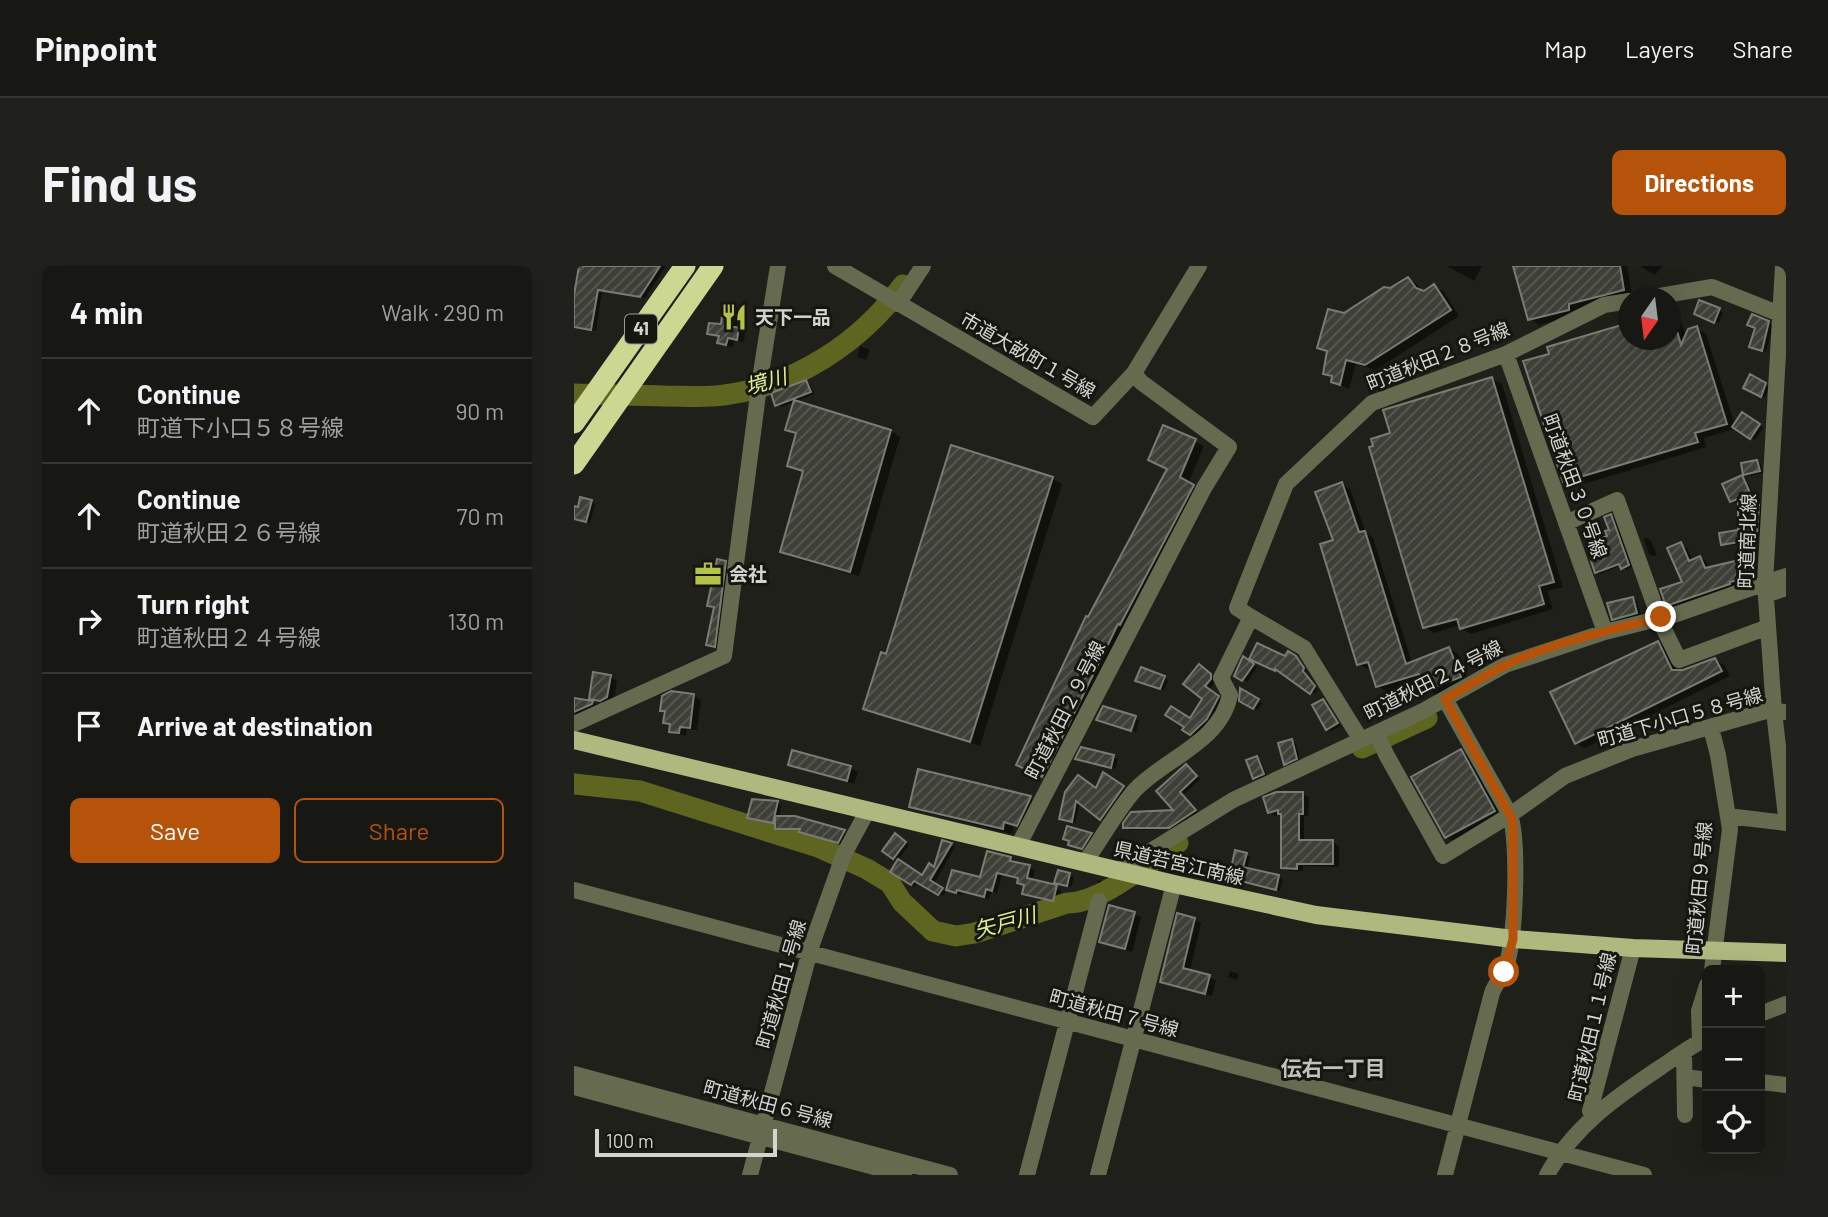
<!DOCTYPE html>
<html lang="en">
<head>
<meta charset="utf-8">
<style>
	:root { --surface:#171813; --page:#20211c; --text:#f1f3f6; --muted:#9ea0a0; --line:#363733; --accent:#b45309 }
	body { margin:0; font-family:Barlow,"Noto Sans JP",sans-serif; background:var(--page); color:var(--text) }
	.controls { position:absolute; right:21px; bottom:21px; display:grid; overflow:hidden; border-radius:10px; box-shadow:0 7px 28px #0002 }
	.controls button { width:63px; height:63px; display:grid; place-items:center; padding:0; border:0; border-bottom:2px solid var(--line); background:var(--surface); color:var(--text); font:35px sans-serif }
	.compass { position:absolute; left:1044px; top:21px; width:63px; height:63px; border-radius:50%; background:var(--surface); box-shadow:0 7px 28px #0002; rotate:194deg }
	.scale { position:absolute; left:21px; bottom:18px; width:182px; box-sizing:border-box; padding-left:7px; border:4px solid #d3d4d0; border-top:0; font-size:19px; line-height:24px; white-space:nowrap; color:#d3d4d0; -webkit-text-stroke:5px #151610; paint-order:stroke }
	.stop { position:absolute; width:21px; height:21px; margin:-16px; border:5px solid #b45309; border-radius:50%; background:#fff }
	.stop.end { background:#b45309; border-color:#fff; box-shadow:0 2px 7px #0008 }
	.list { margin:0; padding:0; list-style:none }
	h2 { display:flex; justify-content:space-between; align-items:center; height:91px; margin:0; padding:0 28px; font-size:30px }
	h2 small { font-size:23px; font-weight:400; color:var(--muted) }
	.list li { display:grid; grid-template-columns:46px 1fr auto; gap:21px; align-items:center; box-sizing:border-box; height:105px; padding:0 28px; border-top:2px solid var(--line) }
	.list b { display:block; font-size:26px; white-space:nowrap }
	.list p { margin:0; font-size:23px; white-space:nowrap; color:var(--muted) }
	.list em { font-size:23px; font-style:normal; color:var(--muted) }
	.actions { display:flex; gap:14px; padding:21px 28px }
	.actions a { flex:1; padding:16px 0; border:2px solid var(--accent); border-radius:10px; text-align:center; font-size:24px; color:var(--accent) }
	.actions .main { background:var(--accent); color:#fff }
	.icon { flex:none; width:38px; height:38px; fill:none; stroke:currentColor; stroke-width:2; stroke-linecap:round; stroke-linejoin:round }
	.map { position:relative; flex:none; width:1212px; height:909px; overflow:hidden; border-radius:10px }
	header { display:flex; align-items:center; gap:42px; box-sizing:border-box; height:98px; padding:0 35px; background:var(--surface); border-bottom:2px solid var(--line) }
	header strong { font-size:33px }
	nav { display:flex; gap:38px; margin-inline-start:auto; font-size:24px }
	.intro { display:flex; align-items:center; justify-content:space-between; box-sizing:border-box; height:168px; padding:0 42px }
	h1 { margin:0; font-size:49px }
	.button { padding:18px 32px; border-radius:10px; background:var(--accent); color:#fff; font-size:24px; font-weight:700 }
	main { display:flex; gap:42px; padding:0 42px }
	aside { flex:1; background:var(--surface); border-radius:10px; box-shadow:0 7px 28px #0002 }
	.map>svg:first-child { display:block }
	.shadow { fill:#0007 }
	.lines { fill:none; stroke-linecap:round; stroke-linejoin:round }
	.river { stroke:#5d6521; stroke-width:21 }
	.building { fill:url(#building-hatch); stroke:#7a7c74; stroke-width:2 }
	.minor { stroke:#666b50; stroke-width:16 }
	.major { stroke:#afb87f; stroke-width:18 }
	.highway { stroke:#ccd792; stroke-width:21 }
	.route { stroke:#b45309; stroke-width:9 }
	.labels { text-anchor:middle; stroke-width:6; stroke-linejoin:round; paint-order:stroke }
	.shield { fill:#151610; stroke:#9a9b96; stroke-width:2 }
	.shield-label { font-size:18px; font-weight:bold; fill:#d3d4d0 }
	.poi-label { font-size:19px; font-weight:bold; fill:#d3d4d0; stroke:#151610; text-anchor:start }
	.street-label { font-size:19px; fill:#d3d4d0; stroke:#151610 }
	.water-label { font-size:21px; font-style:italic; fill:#e0ee8e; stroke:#151610 }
	.neighbourhood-label { font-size:21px; font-weight:bold; fill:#c0c2b9; stroke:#151610 }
</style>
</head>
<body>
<header>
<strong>Pinpoint</strong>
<nav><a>Map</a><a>Layers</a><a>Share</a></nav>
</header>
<div class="intro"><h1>Find us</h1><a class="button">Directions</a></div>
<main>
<aside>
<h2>4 min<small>Walk · 290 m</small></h2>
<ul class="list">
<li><svg class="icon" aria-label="ahead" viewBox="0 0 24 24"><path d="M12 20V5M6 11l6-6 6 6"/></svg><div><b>Continue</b><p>町道下小口５８号線</p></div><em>90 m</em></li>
<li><svg class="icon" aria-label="ahead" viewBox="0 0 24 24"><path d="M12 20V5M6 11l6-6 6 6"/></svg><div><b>Continue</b><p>町道秋田２６号線</p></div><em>70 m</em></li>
<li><svg class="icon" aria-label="right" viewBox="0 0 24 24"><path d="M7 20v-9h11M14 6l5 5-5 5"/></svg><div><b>Turn right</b><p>町道秋田２４号線</p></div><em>130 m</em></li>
<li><svg class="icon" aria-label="arrive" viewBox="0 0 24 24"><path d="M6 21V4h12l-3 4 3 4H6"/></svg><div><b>Arrive at destination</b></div></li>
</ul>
<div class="actions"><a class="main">Save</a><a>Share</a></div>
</aside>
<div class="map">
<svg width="1212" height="909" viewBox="0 0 1212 909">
	<defs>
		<pattern id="building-hatch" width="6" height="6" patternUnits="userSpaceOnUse" patternTransform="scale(1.75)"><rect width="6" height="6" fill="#3e4038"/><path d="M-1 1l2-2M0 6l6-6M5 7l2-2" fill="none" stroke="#595b54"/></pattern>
	</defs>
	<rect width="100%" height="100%" fill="#1f2019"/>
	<!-- shadow -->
	<path class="shadow" d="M6,0H92L71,32L28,25L22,65L0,62V36Z
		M873,0H908L900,15Z
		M941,0H1053L1058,29L1004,43V49L965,59L956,53Z
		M1066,0H1088L1081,9Z
		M834,13L843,18L849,26L860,20L870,26L885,50L802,104L782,98L775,123L759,115V112L751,107L754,87L745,82L770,49Z
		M1145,44L1149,46L1145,57L1126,50Z
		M1097,46L1106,51L1112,71L1122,62L1132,68L1161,160L1169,149L1189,162L1181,174L1163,162L1130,172L1132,181L1000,221L990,215L975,82L1055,59V74H1097Z
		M156,53L163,57L162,63L171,67L170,76L160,75L159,81L152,80L145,76L146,72L135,67Z
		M1195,57L1199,59L1192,86L1181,83Z
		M286,80L296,84L292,94L283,91Z
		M1176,111L1195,121L1191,132L1171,121Z
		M918,113L928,118L989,321L973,325L979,343L897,368L887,362L886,359L860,367L851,361Z
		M232,116L236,118L240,128L207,141L203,138Z
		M221,136L317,165L326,171L285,310L217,291L208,285L231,207L215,200L222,168L213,163Z
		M590,161L630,180L614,218L628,226L489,492L478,490L487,497L478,515L453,503L514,353L595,203Z
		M379,181L479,213L488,218L406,480L301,447L291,442L313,390Z
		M1183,196L1187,199L1189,207L1175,210L1171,208Z
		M1168,211L1172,213L1180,230L1185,232L1188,242L1187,268L1173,271L1174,276L1153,280L1149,278L1166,265V235L1161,237L1158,235Z
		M768,218L776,223L792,267L799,272L838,397L875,383L884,388L895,416L862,429L853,424L849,414L812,425L804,420L798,402L793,403L784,398L761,276Z
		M17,235L21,238L16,257L0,253V242L5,243Z
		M1037,250L1041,252L1058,301L1052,304L1048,299L1026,308L1023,306L1037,265Z
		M1073,272L1077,275L1083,289L1079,290L1075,288L1070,273Z
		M1106,278L1113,282L1119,295L1126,292L1133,296L1135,303L1173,294L1180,298L1183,313L1181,314L1176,296H1173L1177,315L1161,319L1162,321L1100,342L1093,339L1110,317Z
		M151,297L157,300L146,383L134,379L142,343L135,339Z
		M1059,332L1063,335L1067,349L1043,355L1039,352Z
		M1084,377L1093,382L1104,406L1141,394L1150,399L1156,410L1011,482L1002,477Z
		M715,387L726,394L733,405L732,408L744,423L741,428L706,404L705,406L681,395L712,392Z
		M670,393L683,401L673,416L662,409Z
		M631,404L642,413L635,425L649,434L638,456L623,471L610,463L630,433Z
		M36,411L43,415L40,435L33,438L17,432Z
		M590,412L594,414L590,424L567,417Z
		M667,425L688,437L684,444L667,434Z
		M97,427L120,430L127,434L123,464L113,463L112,470L97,465V459L91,456L92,446L88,444Z
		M749,435L753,437L767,460L757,465L753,463Z
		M18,436L25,440L6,450L0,447V442Z
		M530,442L565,454L562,466L528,455Z
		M718,475L722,478L726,495L715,500L711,497Z
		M887,485L897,491L930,550L882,576L872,571Z
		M219,486L277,502L284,506L280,518L223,502L216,498Z
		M540,491L544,493L541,503L503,493Z
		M683,492L687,495L693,510L685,514L681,512Z
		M616,503L626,513L609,529L625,547L599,563L555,564L551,561L603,546L585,525Z
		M529,509L553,524L531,555L506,536L501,557L487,552L493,526L523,524Z
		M729,528L735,531L734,550H730V576H759L765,580V601L729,600V605H714L708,601L709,547L701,550L695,546Z
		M456,532L465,537L453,564L440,560L438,568L346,545L337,540Z
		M203,537L207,539L205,552H221L274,568L269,578L231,568L227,564H207L203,562V558L175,552Z
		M494,562L521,570L512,584L500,580Z
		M325,572L335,579L324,594L310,585Z
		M369,577L381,581L360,618L372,626L369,630L344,615L341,620L318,605L349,611L361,603Z
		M672,588L676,591L673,604L709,613L706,625L657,611Z
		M436,592L441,595V598L461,604L458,615L487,624L484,637L455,630L450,627L452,620L445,617L446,612L428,609L423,627L418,625L415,633L388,626L387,629L374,624L407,613Z
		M485,606L500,611L497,621L482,617Z
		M524,614L538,619L536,628L522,625Z
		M560,648L567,651L558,686L527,676Z
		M620,653L627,657L616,705L642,714L638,730L588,715Z
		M656,705L665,708L663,714L654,711Z"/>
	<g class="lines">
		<!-- river -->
		<path class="river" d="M0,128C30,129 61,129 91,130C111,130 131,132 150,129C221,120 287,76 329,19
			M788,482L853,452
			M0,518L66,525L244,581L293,603L316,617L328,636L359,665L382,670L401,667L493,637C528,637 574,596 604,577"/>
	</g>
	<!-- building -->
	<path class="building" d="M5,0H86L66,31L24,24L17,64L0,61V29Z
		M939,0H1046L1050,24L995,38V44L954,54Z
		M834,11L842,22L850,25L860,18L877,44L791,99L772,94L766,119L757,116L758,110L749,108L753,85L743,82L754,43L770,47L810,21L816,22Z
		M1125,34L1146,42L1140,57L1120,48Z
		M1178,48L1195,55L1188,85L1175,81L1181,62L1173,59Z
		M148,50L157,51L156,60L165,62L163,74L154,72L152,79L143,77L145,70L133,68L135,57L147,58Z
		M1096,51H1099L1107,79L1114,63L1123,60L1153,158L1121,167L1124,176L989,216L949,95L975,88L973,81L1054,57V74H1096Z
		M1176,108L1192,117L1187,131L1169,122Z
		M918,111L980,316L965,320L970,338L886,363L883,353L849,362L795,181L799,180L797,173L816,167L809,144Z
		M232,114L237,126L201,140L197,127Z
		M220,134L317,164L276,306L206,286L229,205L213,200L222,167L211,164Z
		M1168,146L1186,158L1176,173L1158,161Z
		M589,159L622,173L606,211L620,219L546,359L544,358L480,488L475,487L479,490L468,511L442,499L512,350L514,351L593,203L574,194Z
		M377,179L479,211L396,476L289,443L307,386L312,388Z
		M1183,194L1186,205L1169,209L1167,197Z
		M1168,209L1177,229L1181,228L1185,239L1183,267L1170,269L1171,275L1147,279L1145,267L1164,264V233L1156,236L1148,218Z
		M768,216L785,266L791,265L832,398L875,381L887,411L851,425L845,408L802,421L794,396L783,399L746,278L759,274L741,226Z
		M6,231L18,234L12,256L0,253V240L4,241Z
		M1037,248L1055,299L1047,303L1045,298L1021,307L1017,295L1026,291L1020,276L1033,270L1031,265L1035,264L1030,251Z
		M1107,276L1115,295L1126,290L1131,302L1174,292L1178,310L1156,316V318L1092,340L1086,323L1108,316L1093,282Z
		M143,293L152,295L141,381L132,379L140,341L133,340Z
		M1059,331L1063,347L1038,354L1033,337Z
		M1084,375L1098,404H1109L1141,392L1148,405L1001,478L976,426Z
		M683,377L711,390L714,385L722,390L730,402L729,405L741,420L736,428L701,403V405L675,393Z
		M669,390L680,398L668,415L660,410Z
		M625,398L637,408V413L631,420L645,430L633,453L616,469L608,464L610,461L591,449L597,440L616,452L628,433L609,418Z
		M567,401L591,410L586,423L561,415Z
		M19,406L37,409L33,431L26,435L15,433Z
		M666,422L685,433L679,443L665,435Z
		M97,425L120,428L116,462L106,461L105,467L95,466L96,458L89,457L91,445H86L88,430Z
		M0,432L19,435L18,438L0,446Z
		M749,433L764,457L752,464L738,439Z
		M529,440L562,450L557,465L522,454Z
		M718,473L723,493L710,499L704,477Z
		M507,481L540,489L537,502L501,493Z
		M887,483L921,545L871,572L837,511Z
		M218,484L277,500L273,515L214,499Z
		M683,490L690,508L679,513L672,494Z
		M612,498L623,510L606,526L622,544L595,562H549V557L557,546L599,544L582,525Z
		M344,503L457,530L455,535L443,560L430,556L429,563L335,541Z
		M529,506L550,520L526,554L502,535L498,556L485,553L491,526L504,509L522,522Z
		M702,526H729V548H725V574H759V598H723V603L707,602V548H704V544L694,547L689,531Z
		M178,533L204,535L199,557L173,552Z
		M201,550H221L271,564L264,577L225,566L226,563H201Z
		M493,560L518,567L508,583L494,579L495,575L489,573Z
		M321,567L332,576L319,593L308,585Z
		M368,574L378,577L356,614L369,622L364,629L340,615L337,619L316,606L324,593L348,609L355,597L360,601Z
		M661,584L673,587L669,601L705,609L702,624L655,612Z
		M413,585L437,591L436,595L456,599L453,612L483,619L479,635L448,628L450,619L443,617L444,612L423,607L418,625L412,623L410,631L383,624L382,627L372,624L378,604L406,611Z
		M484,604L496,607L493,620L480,617Z
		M535,639L561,646L551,683L525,676Z
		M603,647L621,652L609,702L636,709L631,728L586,716Z"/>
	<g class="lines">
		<!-- minor -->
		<path class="minor" d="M261,0L519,151L560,107
			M1209,0L1191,317L1200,445L1212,551
			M1074,32L1138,21L1206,48
			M324,38L349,0
			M932,88L1031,366
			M992,257L1043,234L1087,357L1105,394L1194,361
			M1192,329L1212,322
			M677,351L730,382L787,474
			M0,458L150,390L186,113L204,0
			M1137,462L1144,489L1156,563L1138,704
			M802,467L813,490L869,590L936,549L871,433
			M1154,550L1212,557
			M444,580L630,222L655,181L567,116L560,107L625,0
			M511,596C527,574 543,544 561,524C591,492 646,477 656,429L647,412L677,351L663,342L712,218L798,137L932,88L1030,39L1055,35
			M546,604L659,534L849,445L931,399L1031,366L1103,348L1212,310
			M0,624L1070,909
			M1186,748L1212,738
			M1126,775L1125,745L1133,719
			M1110,786L1111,849
			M0,808L376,909
			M1111,811L1133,814
			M1186,816L1212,819
			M0,821L330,909
			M1020,849L1016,845L1059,682
			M176,909L237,681L270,588L294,544
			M453,909L525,635
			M524,909L600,618
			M871,909L918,727C921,718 928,712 931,703C942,677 945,575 936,549L991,510L1058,483L1192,445L1212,446
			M973,909C999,861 1042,831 1087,801C1102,791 1117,780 1133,772"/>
		<!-- major -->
		<path class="major" d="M0,474L600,618L742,649L939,673L1059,682L1212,687"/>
		<!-- highway -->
		<path class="highway" d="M0,157L111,0
			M0,198L139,0"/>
	</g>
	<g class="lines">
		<!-- route -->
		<path class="route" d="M930,706L939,673V557L936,549L871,433C891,422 911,409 932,399C980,376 1035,365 1087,351"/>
	</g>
	<!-- icons -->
	<defs>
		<g id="restaurant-bare" transform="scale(2.1)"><path d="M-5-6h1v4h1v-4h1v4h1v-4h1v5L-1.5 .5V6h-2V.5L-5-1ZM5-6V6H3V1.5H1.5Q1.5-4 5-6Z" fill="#b4c24a" stroke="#151610" stroke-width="2.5" paint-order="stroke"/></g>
		<g id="office-bare" transform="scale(2.1)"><path d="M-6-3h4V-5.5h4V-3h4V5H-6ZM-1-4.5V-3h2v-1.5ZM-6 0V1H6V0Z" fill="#b4c24a" stroke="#151610" stroke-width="2.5" paint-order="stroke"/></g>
	</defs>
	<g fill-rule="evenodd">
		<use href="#restaurant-bare" x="160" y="51"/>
		<use href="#office-bare" x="134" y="308"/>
	</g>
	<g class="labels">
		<!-- shield labels -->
		<rect class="shield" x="51" y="48.5" width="32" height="29" rx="5"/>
		<g class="shield-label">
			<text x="67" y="69">41</text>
		</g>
		<!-- poi labels -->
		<g class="poi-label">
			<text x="181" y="58">天下一品</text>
			<text x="155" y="315">会社</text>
		</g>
		<!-- street labels -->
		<g class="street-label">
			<text transform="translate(454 89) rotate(30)" y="7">市道大畝町１号線</text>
			<text transform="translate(864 90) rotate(-22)" y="7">町道秋田２８号線</text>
			<text transform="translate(1001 220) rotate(70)" y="7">町道秋田３０号線</text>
			<text transform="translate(1173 275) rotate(-88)" y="7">町道南北線</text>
			<text transform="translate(859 414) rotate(-27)" y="7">町道秋田２４号線</text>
			<text transform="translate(491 444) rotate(-63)" y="7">町道秋田２９号線</text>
			<text transform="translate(1106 451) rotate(-16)" y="7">町道下小口５８号線</text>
			<text transform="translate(605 597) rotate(13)" y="7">県道若宮江南線</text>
			<text transform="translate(1125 622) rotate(-85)" y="7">町道秋田９号線</text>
			<text transform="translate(207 718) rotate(-74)" y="7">町道秋田１号線</text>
			<text transform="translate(540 747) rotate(15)" y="7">町道秋田７号線</text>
			<text transform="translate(1018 761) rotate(-77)" y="7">町道秋田１１号線</text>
			<text transform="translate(194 838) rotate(15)" y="7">町道秋田６号線</text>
		</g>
		<!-- water labels -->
		<g class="water-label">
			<text transform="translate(192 116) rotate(-16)" y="7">境川</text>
			<text transform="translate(431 657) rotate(-15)" y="7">矢戸川</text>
		</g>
		<!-- neighbourhood labels -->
		<g class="neighbourhood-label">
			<text x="759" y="810">伝右一丁目</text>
		</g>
	</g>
</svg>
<div class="controls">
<button>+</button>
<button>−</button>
<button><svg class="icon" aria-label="locate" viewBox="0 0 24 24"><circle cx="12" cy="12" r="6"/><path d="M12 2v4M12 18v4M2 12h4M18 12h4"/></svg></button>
</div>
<svg class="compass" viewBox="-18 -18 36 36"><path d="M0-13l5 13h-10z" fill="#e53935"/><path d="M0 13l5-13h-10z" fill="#9ea0a0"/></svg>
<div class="scale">100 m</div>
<div class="stop" style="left:930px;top:706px"></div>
<div class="stop end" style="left:1087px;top:351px"></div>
</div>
</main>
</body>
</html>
